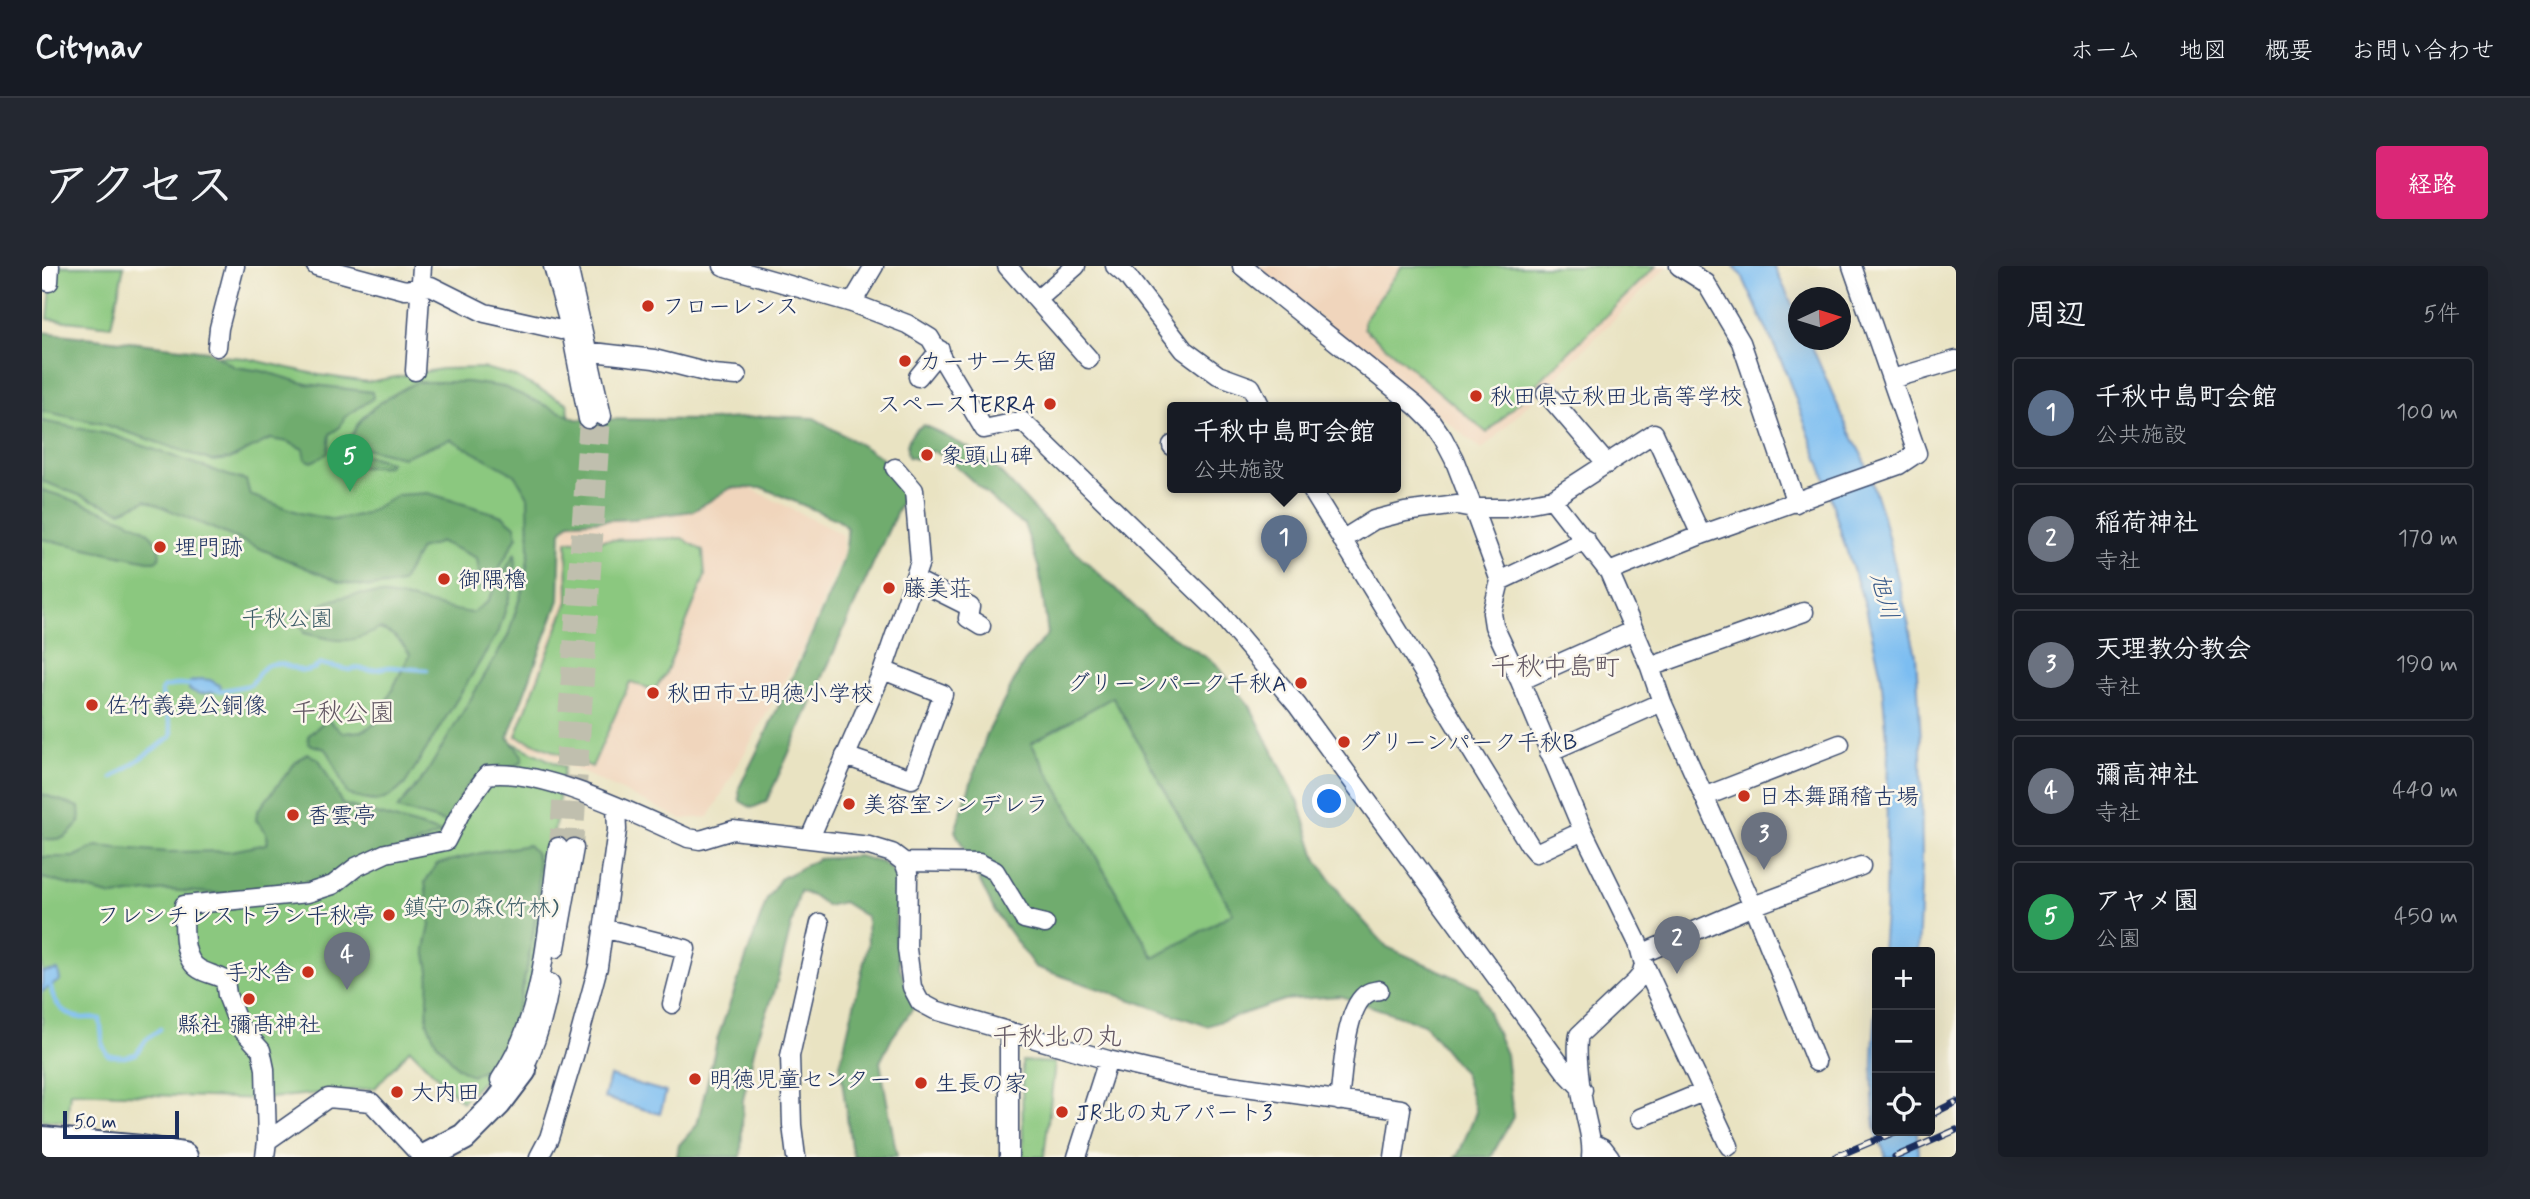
<!DOCTYPE html>
<html lang="ja">
<head>
<meta charset="utf-8">
<style>
	:root { --surface:#171b24; --page:#242831; --text:#f1f3f6; --muted:#9ea1a6; --line:#363941; --accent:#db2777 }
	body { margin:0; font-family:Mynerve,"Klee One",sans-serif; background:var(--page); color:var(--text) }
	.controls { position:absolute; right:21px; bottom:21px; display:grid; overflow:hidden; border-radius:7px; box-shadow:0 7px 28px #0002 }
	.controls button { width:63px; height:63px; display:grid; place-items:center; padding:0; border:0; border-bottom:2px solid var(--line); background:var(--surface); color:var(--text); font:35px sans-serif }
	.compass { position:absolute; left:1746px; top:21px; width:63px; height:63px; border-radius:50%; background:var(--surface); box-shadow:0 7px 28px #0002; rotate:86deg }
	.scale { position:absolute; left:21px; bottom:18px; width:116px; box-sizing:border-box; padding-left:7px; border:4px solid #1b2f5e; border-top:0; font-size:19px; line-height:24px; white-space:nowrap; color:#1b2f5e; -webkit-text-stroke:5px #fbf7ec; paint-order:stroke }
	.you { position:absolute; left:1288px; top:536px; width:24px; height:24px; margin:-18px; border:5px solid #fff; border-radius:50%; background:#1a73e8; box-shadow:0 0 0 10px #1a73e833 }
	.badge { display:grid; place-items:center; width:46px; height:46px; border-radius:50%; background:var(--accent); color:#fff; font-size:23px; font-weight:700 }
	.pin { position:absolute; translate:-50% -58px; filter:drop-shadow(0 2px 4px #0008) }
	.pin::after { content:''; position:absolute; top:37px; width:24px; height:21px; background:inherit; clip-path:polygon(0 0,100% 0,50% 100%) }
	.popup { position:absolute; left:1125px; top:136px; width:234px; height:91px; box-sizing:border-box; display:grid; place-content:center; border-radius:7px; background:var(--surface); filter:drop-shadow(0 2px 5px #0005); font-size:23px; white-space:nowrap; color:var(--muted) }
	.popup b { font-size:26px; color:var(--text) }
	.popup::after { content:''; position:absolute; left:50%; top:100%; margin-left:-14px; border:14px solid transparent; border-top-color:var(--surface) }
	.list { margin:0; padding:0; list-style:none }
	h2 { display:flex; justify-content:space-between; align-items:center; height:91px; margin:0; padding:0 28px; font-size:30px }
	h2 small { font-size:23px; font-weight:400; color:var(--muted) }
	.list li { display:grid; grid-template-columns:46px 1fr auto; gap:21px; align-items:center; box-sizing:border-box; height:112px; margin:0 14px 14px; padding:0 14px; border:2px solid var(--line); border-radius:7px }
	.list b { display:block; font-size:26px; white-space:nowrap }
	.list p { margin:0; font-size:23px; white-space:nowrap; color:var(--muted) }
	.list em { font-size:23px; font-style:normal; color:var(--muted) }
	.icon { flex:none; width:38px; height:38px; fill:none; stroke:currentColor; stroke-width:2; stroke-linecap:round; stroke-linejoin:round }
	.map { position:relative; flex:none; width:1914px; height:891px; overflow:hidden; border-radius:7px }
	header { display:flex; align-items:center; gap:42px; box-sizing:border-box; height:98px; padding:0 35px; background:var(--surface); border-bottom:2px solid var(--line) }
	header strong { font-size:33px }
	nav { display:flex; gap:38px; margin-inline-start:auto; font-size:24px }
	.intro { display:flex; align-items:center; justify-content:space-between; box-sizing:border-box; height:168px; padding:0 42px }
	h1 { margin:0; font-size:49px }
	.button { padding:18px 32px; border-radius:7px; background:var(--accent); color:#fff; font-size:24px; font-weight:700 }
	main { display:flex; gap:42px; padding:0 42px }
	aside { flex:1; background:var(--surface); border-radius:7px; box-shadow:0 7px 28px #0002 }
	.map>svg:first-child { display:block }
	.built { fill:#f0d5bc }
	.green { fill:#8bc87f; stroke:#537c6e; stroke-width:2 }
	.forest { fill:#70ac6e; stroke:#466e66; stroke-width:2; fill-rule:evenodd }
	.water { fill:#7cbdf1; stroke:#4c76a8; stroke-width:2 }
	.lines { fill:none; stroke-linecap:round; stroke-linejoin:round }
	.stream { stroke:#7cbdf1; stroke-width:4.5 }
	.street-tunnel { stroke:#c0bfae; stroke-width:18; stroke-dasharray:18 9; stroke-linecap:butt }
	.street-casing { stroke:#3a4a6d; stroke-width:21 }
	.secondary-casing { stroke:#3a4a6d; stroke-width:30 }
	.primary-casing { stroke:#3a4a6d; stroke-width:32 }
	.street { stroke:#fff; stroke-width:18 }
	.secondary { stroke:#fff; stroke-width:26 }
	.primary { stroke:#fff; stroke-width:28 }
	.rail-casing { stroke:#1b2f5e; stroke-width:7 }
	.rail { stroke:#fbf7ec; stroke-width:4.5; stroke-dasharray:13; stroke-linecap:butt }
	.poi-dot { fill:#c8321e; stroke:#fbf7ec; stroke-width:2.5 }
	.labels { text-anchor:middle; stroke-width:5; stroke-linejoin:round; paint-order:stroke }
	.poi-label { font-size:23px; fill:#1b2f5e; stroke:#fbf7ec; text-anchor:start }
	.park-label { font-size:23px; fill:#3d5d68; stroke:#fbf7ec }
	.water-label { font-size:24px; font-style:italic; fill:#385a8a; stroke:#fbf7ec }
	.quarter-label { font-size:26px; fill:#635864; stroke:#fbf7ec }
</style>
</head>
<body>
<header>
<strong>Citynav</strong>
<nav><a>ホーム</a><a>地図</a><a>概要</a><a>お問い合わせ</a></nav>
</header>
<div class="intro"><h1>アクセス</h1><a class="button">経路</a></div>
<main>
<div class="map">
<svg width="1914" height="891" viewBox="0 0 1914 891">
	<rect width="100%" height="100%" fill="#fbf7ec"/>
	<filter id="ink" filterUnits="userSpaceOnUse"><feTurbulence type="fractalNoise" baseFrequency=".0143" numOctaves="2"/><feDisplacementMap in="SourceGraphic" scale="14" xChannelSelector="R" yChannelSelector="G"/><feConvolveMatrix kernelMatrix="1 2 1 2 8 2 1 2 1" color-interpolation-filters="sRGB"/></filter>
	<filter id="wash" filterUnits="userSpaceOnUse"><feTurbulence type="fractalNoise" baseFrequency=".00686" numOctaves="4" result="noise"/><feDisplacementMap in="SourceGraphic" scale="28" xChannelSelector="R" yChannelSelector="G"/><feGaussianBlur stdDeviation="1.57" result="paint"/><feColorMatrix in="noise" values="0 0 0 0 0 0 0 0 0 0 0 0 0 0 0 0 0 1.4 0 .05"/><feComposite in="paint" operator="in"/></filter>
	<g filter="url(#wash)">
		<rect width="100%" height="100%" fill="#e9e3c2"/>
		<!-- built -->
		<path class="built" d="M1214,0H1626L1440,184Z
			M698,217L801,269L800,289L761,382L667,551L639,553L470,473L521,337L523,248Z"/>
		<!-- green -->
		<path class="green" d="M11,0H82L69,60L6,53Z
			M1360,0H1614L1445,167L1322,62V54Z
			M0,76L203,92L277,109L326,116L399,103L442,102L469,109L525,137L531,168L462,473L522,501L486,734L469,787L420,836L368,783L333,822L218,833L28,826L25,856L0,854Z
			M640,272L661,285L663,310L623,409L612,424L588,416L550,501L474,470L526,335L525,275Z
			M1071,431L1191,647L1112,692L989,477Z
			M980,795L1013,797L1002,891H981Z"/>
		<!-- forest -->
		<path class="forest" d="M0,66L166,85L193,101L220,105L265,118L330,126L331,132L302,152L298,161L288,168L286,187L270,196L263,193L261,183L246,176L228,173L188,193L170,195L61,158L0,145Z
			M374,116H425L462,121L534,153L670,154L725,150L772,152L839,191L852,211L861,233C813,333 772,436 724,536L710,542L698,535L697,522C726,464 754,405 780,345C791,319 807,290 805,262L796,254L721,222H689L651,245L591,253L528,256L519,265L517,334L466,471L481,491L479,497C467,503 454,504 442,509C421,516 416,538 407,557L355,543L384,508L466,370L482,318L487,286L486,231L473,209L408,173L361,191L304,178V173L311,168C319,143 353,128 374,116Z
			M0,155L70,169L188,210L204,214L208,229L258,247L292,254L322,248L356,229L386,227L461,250L473,260L475,270L448,320L443,325L439,321L435,292L399,276L378,283L359,317L328,321L297,316L104,234L79,245L0,215Z
			M882,159L929,183L951,199L1023,276L1111,358L1173,397L1208,440L1257,537L1275,594L1305,637L1345,681L1435,721L1464,788L1471,851L1449,891H1413L1418,885L1434,846L1422,807L1382,758L1298,730L1242,734L1165,760L993,701L953,646L913,565L945,468L982,396L1006,368L997,303L982,258L971,252L902,189L891,185L874,193L866,191C862,177 869,165 882,159ZM1071,431L1191,647L1112,692L989,477Z
			M299,182L348,196L346,200L294,203L290,199Z
			M0,224C20,230 89,253 103,264C112,271 120,280 117,292L113,295H106L0,273Z
			M473,287L474,298L472,315L457,365L363,518C342,539 332,538 305,528L287,487L283,483L267,478L266,470L285,453L301,467L320,465L333,458L368,388C359,376 353,367 337,363C307,380 295,375 262,367L258,358C263,349 272,342 282,338C331,314 381,340 430,347L445,336Z
			M265,487L278,495L300,538L400,567L280,617L184,628L124,624L71,630L0,612V591H32L54,580L126,586L189,585L225,578C228,568 220,561 214,554L215,546L253,497Z
			M0,528L37,541L38,556C23,573 23,574 0,573Z
			M486,579C490,583 494,586 495,591C504,625 476,769 453,795C448,801 437,805 430,810L415,801L394,776L385,756L387,705L383,683L388,659L383,616L395,598L439,587Z
			M817,590L841,597L856,610L853,671L858,702L872,741L850,772L838,796L855,891H812L809,881L798,799L826,679L825,651L801,636L785,640L773,631L758,625L733,724L714,776L701,834L699,891H635L637,879L655,859L676,771L725,633L738,613L776,593Z"/>
		<!-- water -->
		<path class="water" d="M1692,0H1732L1756,51V74H1767L1806,163L1822,193L1841,250L1874,389L1879,475L1880,598L1876,686H1840L1843,647L1846,482L1839,409L1824,342L1803,280L1781,206L1741,99L1701,12Z
			M159,413L168,414L179,420L177,425L158,428L147,424L148,416Z
			M16,704L18,714L0,726V706Z
			M1835,734V865H1875L1876,891H1843C1843,881 1834,873 1833,861C1829,822 1831,772 1835,734Z
			M568,810L624,826L618,848L562,832Z"/>
		<g class="lines">
			<!-- stream -->
			<path class="stream" d="M172,423L177,425L208,419C215,413 218,402 226,399C247,391 256,416 279,398L308,404L312,402L328,404L348,401L385,404
				M70,512L129,471L130,466L119,425L121,422L137,418L149,419
				M9,721C11,738 23,750 40,752C47,752 51,751 58,753L61,780L66,789L82,791L94,788L104,774L118,763"/>
		</g>
	</g>
	<g filter="url(#ink)">
		<g class="lines">
			<!-- street-tunnel -->
			<path class="street-tunnel" d="M516,581L546,153
				M532,582L560,150"/>
			<!-- street casing -->
			<g class="street-casing">
				<path id="street" d="M274,0L363,24L389,20L443,47L519,64
					M511,0L529,65L546,153
					M526,0L560,150
					M681,0L810,37L865,58L888,72L942,163L980,155L1175,344L1255,439L1523,805L1541,824
					M965,0L1047,93
					M1073,0L1085,10L1142,84L1176,109L1209,121L1219,141
					M1200,0L1374,140L1390,156L1401,172L1412,193L1431,242L1458,315L1450,347L1452,360L1478,415L1541,565L1596,677L1602,698L1599,709L1594,715L1537,769C1533,785 1539,829 1543,847C1546,863 1551,875 1549,891
					M1637,0L1664,17L1699,76L1754,237
					M7,16L8,0
					M996,33L1034,0
					M810,37L832,0
					M175,81L177,62L193,0
					M533,84L612,93L671,108L695,110
					M373,105L380,0
					M876,111L898,84
					M1850,113L1914,94
					M1504,127L1565,198
					M1130,179V180
					M1268,221L1488,580L1494,587L1541,565
					M1510,233L1612,167L1659,269
					M1300,274L1332,254L1363,246L1415,239L1431,242H1463L1510,233L1567,306L1608,401L1620,436L1711,640L1774,796
					M1567,306L1659,269L1857,199L1875,187L1810,0
					M872,313L928,341L926,352L939,360
					M1458,315L1544,274
					M1608,401L1762,346
					M1478,415L1592,364
					M1507,486L1620,436
					M803,490L870,513L901,428L841,404
					M1664,530L1798,478
					M768,572L841,404L878,296L872,224L853,202
					M862,596L937,597L953,605L982,653L1003,658
					M561,662L644,683L630,738
					M514,682L532,582
					M1599,688L1711,640L1819,600
					M1602,698L1687,880
					M967,765V891
					M481,804C495,775 503,748 508,717
					M458,814C504,747 505,659 516,581
					M1297,835C1301,809 1302,740 1326,727C1329,725 1333,725 1337,724
					M1598,852L1661,826
					M225,875L223,803L219,784L197,760L185,729L183,714C175,709 165,708 157,703C138,691 143,658 142,639L266,627L291,619L314,601L344,587L404,575L421,542L445,509C499,501 595,549 646,572L658,574L691,564L827,580L850,587L862,596L866,607L865,683L870,721L878,736L893,744L1066,794L1147,813L1359,843L1352,891
					M1551,877L1561,882L1568,891
					M223,891L225,875L286,832L329,836L380,891
					M497,891L507,872L532,790L556,701L575,564L574,540
					M754,891L750,859L748,790L778,657
					M1035,891L1066,794"/>
			</g>
			<!-- secondary casing -->
			<g class="secondary-casing">
				<path id="secondary" d="M384,891L422,871L456,837L481,804"/>
			</g>
			<!-- primary casing -->
			<g class="primary-casing">
				<path id="primary" d="M0,875L99,884L141,891"/>
			</g>
			<!-- street -->
			<use href="#street" class="street"/>
			<!-- secondary -->
			<use href="#secondary" class="secondary"/>
			<!-- primary -->
			<use href="#primary" class="primary"/>
			<!-- rail casing -->
			<g class="rail-casing">
				<path id="rail" d="M1888,849L1914,836
					M1793,891L1855,865
					M1853,891L1914,864"/>
			</g>
			<!-- rail -->
			<use href="#rail" class="rail"/>
		</g>
	</g>
	<!-- markers -->
	<g class="poi-dot">
		<circle cx="606" cy="40" r="7"/>
		<circle cx="863" cy="95" r="7"/>
		<circle cx="1434" cy="130" r="7"/>
		<circle cx="1008" cy="138" r="7"/>
		<circle cx="885" cy="189" r="7"/>
		<circle cx="118" cy="281" r="7"/>
		<circle cx="402" cy="313" r="7"/>
		<circle cx="847" cy="322" r="7"/>
		<circle cx="1259" cy="417" r="7"/>
		<circle cx="611" cy="427" r="7"/>
		<circle cx="50" cy="439" r="7"/>
		<circle cx="1302" cy="476" r="7"/>
		<circle cx="1702" cy="530" r="7"/>
		<circle cx="807" cy="538" r="7"/>
		<circle cx="251" cy="549" r="7"/>
		<circle cx="347" cy="649" r="7"/>
		<circle cx="266" cy="706" r="7"/>
		<circle cx="207" cy="733" r="7"/>
		<circle cx="653" cy="813" r="7"/>
		<circle cx="879" cy="817" r="7"/>
		<circle cx="355" cy="826" r="7"/>
		<circle cx="1020" cy="846" r="7"/>
	</g>
	<g class="labels">
		<!-- poi labels -->
		<g class="poi-label">
			<text x="620" y="48">フローレンス</text>
			<text x="877" y="103">カーサー矢留</text>
			<text x="1448" y="138">秋田県立秋田北高等学校</text>
			<text x="994" y="146" text-anchor="end">スペースTERRA</text>
			<text x="899" y="197">象頭山碑</text>
			<text x="132" y="289">埋門跡</text>
			<text x="416" y="321">御隅櫓</text>
			<text x="861" y="330">藤美荘</text>
			<text x="1245" y="425" text-anchor="end">グリーンパーク千秋A</text>
			<text x="625" y="435">秋田市立明徳小学校</text>
			<text x="64" y="447">佐竹義堯公銅像</text>
			<text x="1316" y="484">グリーンパーク千秋B</text>
			<text x="1716" y="538">日本舞踊稽古場</text>
			<text x="821" y="546">美容室シンデレラ</text>
			<text x="265" y="557">香雲亭</text>
			<text x="333" y="657" text-anchor="end">フレンチレストラン千秋亭</text>
			<text x="252" y="714" text-anchor="end">手水舎</text>
			<text x="207" y="766" text-anchor="middle">縣社 彌髙神社</text>
			<text x="667" y="821">明徳児童センター</text>
			<text x="893" y="825">生長の家</text>
			<text x="369" y="834">大内田</text>
			<text x="1034" y="854">JR北の丸アパート3</text>
		</g>
		<!-- park labels -->
		<g class="park-label">
			<text x="245" y="360">千秋公園</text>
			<text x="439" y="649">鎮守の森(竹林)</text>
		</g>
		<!-- water labels -->
		<g class="water-label">
			<text transform="translate(1843 330) rotate(75)" y="8">旭川</text>
		</g>
		<!-- quarter labels -->
		<g class="quarter-label">
			<text x="1513" y="409">千秋中島町</text>
			<text x="301" y="455">千秋公園</text>
			<text x="1015" y="779">千秋北の丸</text>
		</g>
	</g>
</svg>
<div class="controls">
<button>+</button>
<button>−</button>
<button><svg class="icon" aria-label="locate" viewBox="0 0 24 24"><circle cx="12" cy="12" r="6"/><path d="M12 2v4M12 18v4M2 12h4M18 12h4"/></svg></button>
</div>
<svg class="compass" viewBox="-18 -18 36 36"><path d="M0-13l5 13h-10z" fill="#e53935"/><path d="M0 13l5-13h-10z" fill="#9ea1a6"/></svg>
<div class="scale">50 m</div>
<div class="you"></div>
<div class="pin badge" style="left:1242px;top:307px;background:#5c6f8a">1</div>
<div class="popup"><b>千秋中島町会館</b>公共施設</div>
<div class="pin badge" style="left:1635px;top:708px;background:#6b7280">2</div>
<div class="pin badge" style="left:1722px;top:604px;background:#6b7280">3</div>
<div class="pin badge" style="left:305px;top:724px;background:#6b7280">4</div>
<div class="pin badge" style="left:308px;top:226px;background:#2e9e5b">5</div>
</div>
<aside>
<h2>周辺<small>5件</small></h2>
<ul class="list">
<li><span class="badge" style="background:#5c6f8a">1</span><div><b>千秋中島町会館</b><p>公共施設</p></div><em>100 m</em></li>
<li><span class="badge" style="background:#6b7280">2</span><div><b>稲荷神社</b><p>寺社</p></div><em>170 m</em></li>
<li><span class="badge" style="background:#6b7280">3</span><div><b>天理教分教会</b><p>寺社</p></div><em>190 m</em></li>
<li><span class="badge" style="background:#6b7280">4</span><div><b>彌高神社</b><p>寺社</p></div><em>440 m</em></li>
<li><span class="badge" style="background:#2e9e5b">5</span><div><b>アヤメ園</b><p>公園</p></div><em>450 m</em></li>
</ul>
</aside>
</main>
</body>
</html>
